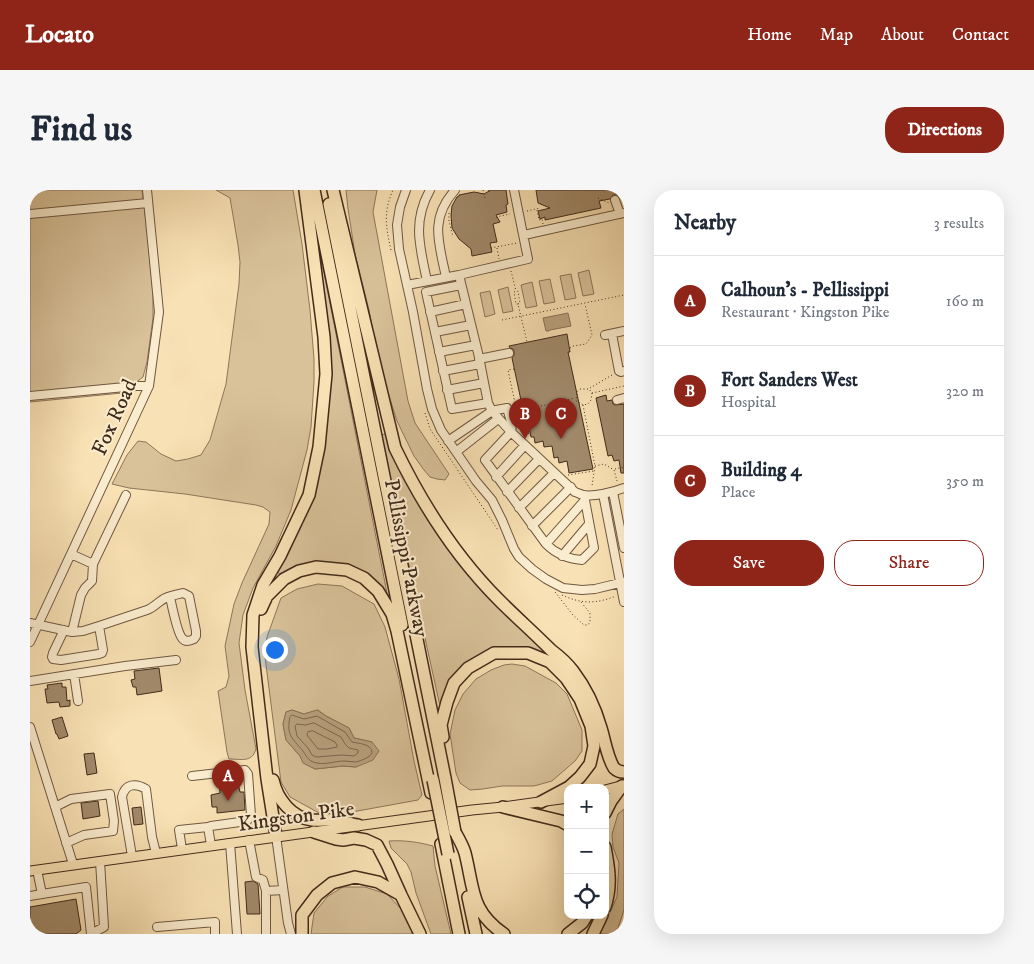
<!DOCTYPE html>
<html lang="en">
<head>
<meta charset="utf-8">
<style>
	:root { --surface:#fff; --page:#f6f6f7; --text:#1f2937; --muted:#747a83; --line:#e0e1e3; --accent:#8f2418 }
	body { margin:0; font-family:"IM FELL DW Pica",serif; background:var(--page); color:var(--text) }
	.controls { position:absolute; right:15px; bottom:15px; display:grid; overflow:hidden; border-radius:10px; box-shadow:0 5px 20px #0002 }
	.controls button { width:45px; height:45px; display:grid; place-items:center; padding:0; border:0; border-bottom:1px solid var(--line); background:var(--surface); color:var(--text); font:25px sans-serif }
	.you { position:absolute; left:244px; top:459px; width:18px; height:18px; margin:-12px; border:4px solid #fff; border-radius:50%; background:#1a73e8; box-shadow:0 0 0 8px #1a73e833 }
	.badge { display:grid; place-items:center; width:32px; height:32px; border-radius:50%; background:var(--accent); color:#fff; font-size:16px; font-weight:700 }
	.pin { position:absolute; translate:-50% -41px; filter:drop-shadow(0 1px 2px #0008) }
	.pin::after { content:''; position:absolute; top:26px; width:18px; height:15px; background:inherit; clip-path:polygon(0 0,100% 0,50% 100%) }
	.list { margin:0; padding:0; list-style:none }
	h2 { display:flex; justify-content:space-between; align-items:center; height:65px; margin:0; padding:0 20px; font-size:21px }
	h2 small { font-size:16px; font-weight:400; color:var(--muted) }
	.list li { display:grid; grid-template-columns:32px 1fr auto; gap:15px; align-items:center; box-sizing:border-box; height:90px; padding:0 20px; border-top:1px solid var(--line) }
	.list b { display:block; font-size:19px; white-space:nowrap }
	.list p { margin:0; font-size:16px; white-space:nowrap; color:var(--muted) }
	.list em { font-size:16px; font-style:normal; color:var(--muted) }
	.actions { display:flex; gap:10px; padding:15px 20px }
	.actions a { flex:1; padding:11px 0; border:1px solid var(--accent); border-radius:20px; text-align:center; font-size:18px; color:var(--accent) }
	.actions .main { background:var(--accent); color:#fff }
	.icon { flex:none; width:28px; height:28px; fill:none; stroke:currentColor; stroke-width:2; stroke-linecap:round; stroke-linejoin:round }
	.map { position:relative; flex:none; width:594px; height:744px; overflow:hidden; border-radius:20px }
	header { display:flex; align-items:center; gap:30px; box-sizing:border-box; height:70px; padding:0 25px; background:var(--accent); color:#fff }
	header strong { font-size:24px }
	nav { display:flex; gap:28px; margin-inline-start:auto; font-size:18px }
	.intro { display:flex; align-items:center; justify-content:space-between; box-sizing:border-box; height:120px; padding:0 30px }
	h1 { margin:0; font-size:35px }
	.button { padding:12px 22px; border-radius:20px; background:var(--accent); color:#fff; font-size:18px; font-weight:700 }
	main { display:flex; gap:30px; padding:0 30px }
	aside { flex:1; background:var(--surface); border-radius:20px; box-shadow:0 5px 20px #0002 }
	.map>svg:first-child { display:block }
	.green { fill:#d9c29a; stroke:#8e765a; fill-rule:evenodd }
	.water { fill:#baa380; stroke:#8a7358 }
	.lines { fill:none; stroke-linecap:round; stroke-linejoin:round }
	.shore { stroke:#7e674e; stroke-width:1 }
	.building { fill:#a18a6b; stroke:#422b1b }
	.minor-casing { stroke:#705841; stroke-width:10 }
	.major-casing { stroke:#422b1b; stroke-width:11 }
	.highway-casing { stroke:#422b1b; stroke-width:14 }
	.path { stroke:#422b1b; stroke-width:1; stroke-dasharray:1 2.5; stroke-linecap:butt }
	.minor { stroke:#faecce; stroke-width:8 }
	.major { stroke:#f8e1b4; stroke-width:9 }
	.highway { stroke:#f8e1b4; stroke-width:11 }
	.highway-bridge-casing { stroke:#422b1b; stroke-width:14; stroke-linecap:butt }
	.highway-bridge { stroke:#f8e1b4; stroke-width:11 }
	.labels { text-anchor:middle; stroke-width:4; stroke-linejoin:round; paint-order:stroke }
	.street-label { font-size:21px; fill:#422b1b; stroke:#faecce }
</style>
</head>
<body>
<header>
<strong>Locato</strong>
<nav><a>Home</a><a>Map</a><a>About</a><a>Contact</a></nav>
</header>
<div class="intro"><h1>Find us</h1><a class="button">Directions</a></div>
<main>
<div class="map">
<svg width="594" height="744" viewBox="0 0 594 744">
	<rect width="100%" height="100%" fill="#f8e1b4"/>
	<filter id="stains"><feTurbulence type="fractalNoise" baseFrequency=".004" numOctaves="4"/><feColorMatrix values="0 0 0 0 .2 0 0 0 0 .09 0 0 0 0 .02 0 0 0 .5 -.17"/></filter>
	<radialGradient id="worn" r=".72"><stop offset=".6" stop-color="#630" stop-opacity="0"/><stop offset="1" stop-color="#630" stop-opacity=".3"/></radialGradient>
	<!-- green -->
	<path class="green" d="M0,0H112L119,56L123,106V128L117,172L113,187L92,203L0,212Z
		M186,0H263L272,54L280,120L284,169V192L281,237L277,260L261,320L246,356L223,398L213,425L209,453L215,500L226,559C222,573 211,569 199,569L197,562L188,501L196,497L199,486L195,456L204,414L212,393L239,334L240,322L233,317L226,315L155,304L99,298L82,294L97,265L108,251L116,252L131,264L146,271L158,269L171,265L180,250L196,194L209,94L210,72L208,55L200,8Z
		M316,0H347L343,22L378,211L385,233L419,284L415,290L407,289L400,287L394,280L384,266L367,231L349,174L339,120L325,64L318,19Z
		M289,66L294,83L357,403L336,384L321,377L250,384L247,382L282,301L292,250Z
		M559,80L564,104L553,106L548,83Z
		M541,84L546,108L535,110L530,86Z
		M520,89L525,112L514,114L509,91Z
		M502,92L507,116L496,118L491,95Z
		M478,97L483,121L473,123L468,100Z
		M460,101L465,124L455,127L450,103Z
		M356,244L373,282L404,339L534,473L492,459L459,464L410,516L350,245Z
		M288,394L312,396L344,414L355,437L369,489L384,571L392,605L388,610L300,626L289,623L260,607L251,592L235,467L237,447L251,408L267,399ZM262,520L274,524L288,520L296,526L319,538L324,548L342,552L326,577L313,576L285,579L274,573L270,566L256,550L253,534L256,522Z
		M482,474L495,476L526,493L537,504L552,540V561L545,571L522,591L504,596H472L453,599L440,600L430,593L426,583L420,544L425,520L433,504L446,489L461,480L474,475Z
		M594,619V720L586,744H570L587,707L589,673L583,657L582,644L588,624Z
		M359,651C374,650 388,652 403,656L405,676L421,744H401L386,703L381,682L377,674L361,658Z
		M313,697H335L357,704L374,722L383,744H281L284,723L298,706Z"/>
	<!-- water -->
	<path class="water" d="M538,123L541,136L520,140L519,141H516L513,128Z
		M262,520L274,524L287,520L296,526L319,538L324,548L342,552L349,561L343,570L326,577L313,576L285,579L273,573L270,566L256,550L253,534L256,522Z"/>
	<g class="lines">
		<!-- shore -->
		<path class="shore" d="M262,525L274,529L287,526L315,542L322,552C327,553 342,554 342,562C342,567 330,571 326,572C322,572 318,571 314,571C305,571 296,575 287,573C279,572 277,567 273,561C262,548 256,545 260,527Z
			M284,533L311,547L315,554L319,558L328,560V563L324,566L312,565L286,567L282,565L278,558L267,546L265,536L267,534L275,535Z
			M283,541L305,552L307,555V557L297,559H288L277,545L278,542Z"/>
	</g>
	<!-- building -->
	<path class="building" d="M461,0H476L478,14L476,15L477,22L466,25L470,32L463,34L467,52L460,53L462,62L442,66L441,59L429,49L422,38L421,25L422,16L427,7L429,6V5L444,2L454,4Z
		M506,0H587L588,5H583L580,9L569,11L571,18L515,30V27L510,29L508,21L520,18L508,13Z
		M537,144L540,162H538L563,279L539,283L537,271L529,273L528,267L524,268L522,256L514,257L513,251L505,253L504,247H501L494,215H492L482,168L484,165V161L483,159L480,158L479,156Z
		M576,205L577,211L582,210L583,214L585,215L594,214V283H591L589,270L584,271L582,265L578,266L566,208Z
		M129,478L132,501L107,505L106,497H103L101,490L105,489L104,481Z
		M32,493V497H36L37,511L40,510V516L30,517L29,512L17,513L15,499H18L17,495Z
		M32,527L38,546L29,549L27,544H26L22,530Z
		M64,563L67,583L57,585L54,564Z
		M190,588H198V590L207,589L210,602H214L215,620L187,623V617H182L181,605L190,603L189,591H190Z
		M68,611L70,626L53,629L51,613Z
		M111,617L113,634L104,635L102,618Z
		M223,691L228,694L230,724H217L215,692Z
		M46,709L51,740L46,744H0V717Z"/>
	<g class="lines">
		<!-- minor casing -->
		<g class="minor-casing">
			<path id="minor" d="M376,0L370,17L367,35L369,59L383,122L397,199L402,219L411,240L446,291L462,310L472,330L484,359L489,367L502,379L516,389L533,398L552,400L565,399L594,392
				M585,10L590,24
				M0,24L118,13
				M494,45L594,23
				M429,85L449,167L458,213L462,221L466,220L477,218L482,235L481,242L545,302C548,303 550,304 553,305C564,307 584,302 594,298
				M416,87C409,53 399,29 425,0
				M397,91C390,57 382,32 400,0
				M377,95L429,85L498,69L484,0
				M431,95L396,102L422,219L458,213
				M400,122L436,114
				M405,142L441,135
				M582,144L589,181L591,182L594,181
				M575,145L594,141
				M409,162L446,155
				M449,169L479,163
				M413,181L450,174
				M417,200L454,193
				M0,206L106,196H119
				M587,210L594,208
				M418,251L462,221L481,242L455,270L516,354C526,364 538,369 552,370L564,358L554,305
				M426,262L468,229
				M466,287L495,255
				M477,302L509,269
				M583,302L594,358
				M573,304L594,412
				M489,318L524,283
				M502,336L541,297
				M516,354L555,310
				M532,366L559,334
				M63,374L96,305
				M0,433L42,442L51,405L55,398L62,391L63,374L41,364
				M69,436L117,420C123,418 126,414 132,410C137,406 146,405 153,403L159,406L166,441V446L164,449C160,451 155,452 152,448C147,442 142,416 140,407
				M34,440L23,463L22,467L23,469L31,470L69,464L72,463L73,460L69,436L53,441L42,442
				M0,452L119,196L129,122L117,0
				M44,484L48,511
				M0,491L95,476L146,470
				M0,537L43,674
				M162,586L215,580L218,584L221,625L217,631L181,636L178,637
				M25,617L41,609L80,604L84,631L83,641L54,645L36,653
				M246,646L258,733L261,744
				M219,650L226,687L233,690L236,701
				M200,653L207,744
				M152,659L149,640L178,637L181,655
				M102,666L92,607C95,593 106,593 116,599L122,647L126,663
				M7,680L12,704L56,697L61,744
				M0,706L12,704
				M127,737L185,732V744
				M61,744L74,737L70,671
				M236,744V701L253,700"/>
		</g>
		<!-- major casing -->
		<g class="major-casing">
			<path id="major" d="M575,600L594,595
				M0,681L442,620L473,617L538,608"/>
		</g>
		<!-- highway casing -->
		<g class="highway-casing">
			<path id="highway" d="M284,0L372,435
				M303,0L365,258C392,314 425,366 469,410C486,427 504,443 521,460C529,466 537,473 543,481C556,498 565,517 571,538C575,551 577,567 584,578C587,581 590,582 594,582
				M299,14L415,588
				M231,419L237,406L254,389L269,381L286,377L317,380L334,388L348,401L362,424L367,441L401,603
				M413,547L411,535L417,512L424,493L438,478L464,463H498L520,472L536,488L550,509L561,536L564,556L560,574L550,587L539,597L511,612
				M243,590C247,609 262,628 282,630C289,631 298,629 305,630C313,631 321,634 328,635
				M473,617L531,631L538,635
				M575,623L581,611L592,596
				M284,642L306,649L313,650L324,648L336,650L347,655L357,674L371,705L390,744
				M425,642C429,649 433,656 435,663C444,698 440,721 474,744
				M246,646L237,589L222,457L223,425L233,395L250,366L279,305L289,257L296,184L294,147L275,0
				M411,654L429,744
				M575,657C579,678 582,696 575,717
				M438,707L446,744
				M272,744V725L287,705L302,693L325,687L348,692L371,705
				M538,744L552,733L557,725
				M563,744L572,725"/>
		</g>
		<!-- path -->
		<path class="path" d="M453,0L455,8
			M458,0L459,1
			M568,8L579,13
			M507,20L509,30L512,29L513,34
			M497,21L510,18
			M419,23V31L423,47
			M466,27L480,24
			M461,58L487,53
			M467,58L469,69
			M361,60C356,38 353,22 363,0
			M481,81L486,101
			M488,114L490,113L488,101L484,102L486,114H488L497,152
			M472,130L594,105
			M540,158L543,156L556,154L562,145L555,114
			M484,179L478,180L485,213
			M560,198L582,185
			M562,203L561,210L558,214L553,215L546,211L547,202L550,199H559L562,203L594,196
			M483,214L488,213L492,215L499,245
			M553,215L565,276L562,296
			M494,220L545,208
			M395,223L400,239L468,340
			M486,226L494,225
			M565,276L574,274L584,280L587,291
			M585,279L594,277
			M538,285L564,281
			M525,402L543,425L554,435H558L560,432V423L551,412
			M532,405C551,414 566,414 586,406"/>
		<!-- minor -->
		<use href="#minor" class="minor"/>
		<!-- major -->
		<use href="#major" class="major"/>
		<!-- highway -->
		<use href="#highway" class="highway"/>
		<!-- highway-bridge casing -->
		<g class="highway-bridge-casing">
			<path id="highway-bridge" d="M415,588L425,642
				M403,590L418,664"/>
		</g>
		<!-- highway-bridge -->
		<use href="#highway-bridge" class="highway-bridge"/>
	</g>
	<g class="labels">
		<!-- street labels -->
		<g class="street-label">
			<text transform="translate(84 227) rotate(-66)" y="7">Fox Road</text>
			<text transform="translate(377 368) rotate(79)" y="7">Pellissippi Parkway</text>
			<text transform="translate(266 626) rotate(-8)" y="7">Kingston Pike</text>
		</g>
	</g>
	<rect width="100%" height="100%" filter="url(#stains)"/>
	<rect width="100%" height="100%" fill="url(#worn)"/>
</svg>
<div class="controls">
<button>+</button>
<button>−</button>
<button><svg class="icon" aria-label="locate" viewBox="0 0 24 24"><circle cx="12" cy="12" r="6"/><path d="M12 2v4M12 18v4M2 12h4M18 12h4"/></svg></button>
</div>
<div class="you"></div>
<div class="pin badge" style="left:198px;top:611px">A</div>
<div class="pin badge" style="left:495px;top:249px">B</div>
<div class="pin badge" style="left:531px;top:249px">C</div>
</div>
<aside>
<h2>Nearby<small>3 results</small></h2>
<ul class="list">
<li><span class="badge">A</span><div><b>Calhoun's - Pellissippi</b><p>Restaurant · Kingston Pike</p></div><em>160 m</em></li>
<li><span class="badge">B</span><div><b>Fort Sanders West</b><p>Hospital</p></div><em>320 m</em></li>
<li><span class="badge">C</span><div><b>Building 4</b><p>Place</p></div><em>350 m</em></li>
</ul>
<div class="actions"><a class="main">Save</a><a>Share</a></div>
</aside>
</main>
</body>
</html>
